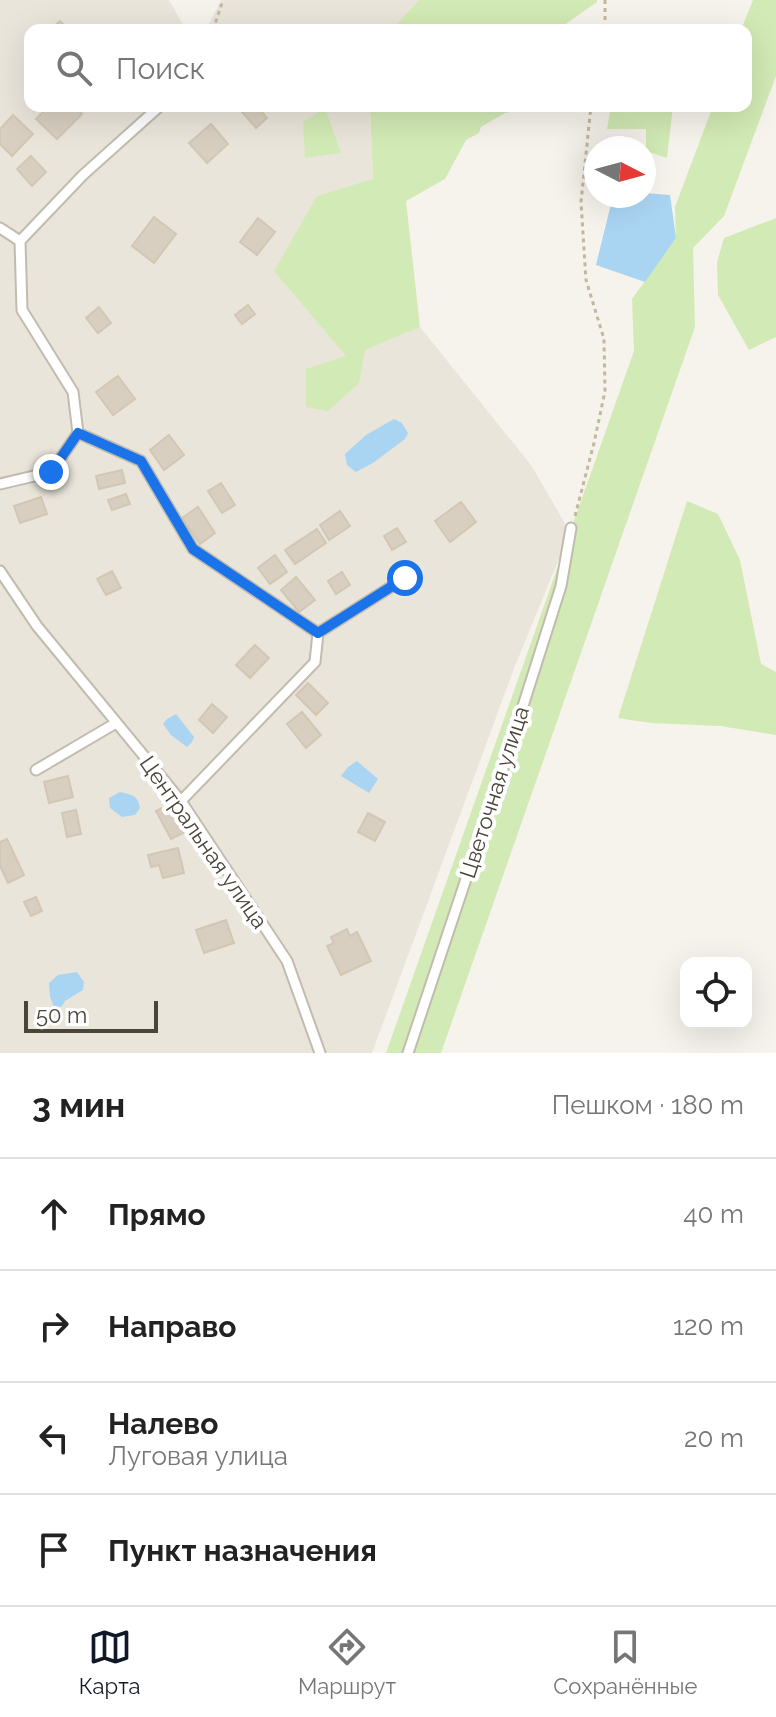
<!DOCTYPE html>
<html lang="ru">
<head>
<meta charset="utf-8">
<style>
	:root { --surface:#fff; --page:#f2f2f2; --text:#222; --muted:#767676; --line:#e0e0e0; --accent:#111827 }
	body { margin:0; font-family:Raleway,sans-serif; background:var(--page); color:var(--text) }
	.controls { position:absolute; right:24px; bottom:24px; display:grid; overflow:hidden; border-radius:16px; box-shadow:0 8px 32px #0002 }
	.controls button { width:72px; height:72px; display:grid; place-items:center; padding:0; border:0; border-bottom:2px solid var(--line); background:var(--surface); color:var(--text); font:40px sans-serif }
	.compass { position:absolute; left:584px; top:136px; width:72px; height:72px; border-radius:50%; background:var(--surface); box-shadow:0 8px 32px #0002; rotate:96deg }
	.scale { position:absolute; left:24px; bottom:20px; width:134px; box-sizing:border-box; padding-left:8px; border:4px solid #4b4439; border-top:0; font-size:22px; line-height:28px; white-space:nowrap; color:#4b4439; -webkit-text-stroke:6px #fff; paint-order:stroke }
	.stop { position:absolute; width:24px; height:24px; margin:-18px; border:6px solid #1a73e8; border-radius:50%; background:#fff }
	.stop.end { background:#1a73e8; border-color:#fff; box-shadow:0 2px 8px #0008 }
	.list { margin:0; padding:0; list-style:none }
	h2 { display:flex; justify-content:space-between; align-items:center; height:104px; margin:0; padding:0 32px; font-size:34px }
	h2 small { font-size:26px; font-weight:400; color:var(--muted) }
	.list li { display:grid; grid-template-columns:52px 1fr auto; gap:24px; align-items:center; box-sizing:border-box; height:112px; padding:0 32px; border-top:2px solid var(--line) }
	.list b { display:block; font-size:30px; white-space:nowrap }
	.list p { margin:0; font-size:26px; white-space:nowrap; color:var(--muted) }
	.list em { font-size:26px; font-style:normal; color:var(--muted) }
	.icon { flex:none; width:44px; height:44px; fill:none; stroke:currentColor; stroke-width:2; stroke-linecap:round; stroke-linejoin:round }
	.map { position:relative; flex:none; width:776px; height:1053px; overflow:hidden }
	.search { position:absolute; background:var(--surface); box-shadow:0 8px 32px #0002; left:24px; right:24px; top:24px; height:88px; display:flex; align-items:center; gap:20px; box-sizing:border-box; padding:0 28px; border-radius:16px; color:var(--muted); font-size:30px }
	.sheet { height:552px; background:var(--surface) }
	nav { display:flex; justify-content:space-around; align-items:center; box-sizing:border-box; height:112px; border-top:2px solid var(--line); background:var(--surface); font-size:22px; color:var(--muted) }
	nav a { display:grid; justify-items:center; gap:4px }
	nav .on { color:var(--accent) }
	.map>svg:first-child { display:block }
	.residential { fill:#eae5da }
	.green { fill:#d2eab5 }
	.water { fill:#a9d4f2 }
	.building { fill:#d8cfc1; stroke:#d3c7b4; stroke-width:2 }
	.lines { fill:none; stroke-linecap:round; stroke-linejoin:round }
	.lane-casing { stroke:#c2bbae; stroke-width:13 }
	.path { stroke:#c4b79f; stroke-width:3; stroke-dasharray:4 4; stroke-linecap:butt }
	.lane { stroke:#fff; stroke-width:9 }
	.route { stroke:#1a73e8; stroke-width:10 }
	.labels { text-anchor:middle; stroke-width:8; stroke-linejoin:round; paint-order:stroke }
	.street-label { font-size:22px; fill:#4b4439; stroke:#fff }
</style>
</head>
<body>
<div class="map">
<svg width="776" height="1053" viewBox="0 0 776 1053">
	<rect width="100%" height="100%" fill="#f6f3ec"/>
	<!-- residential -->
	<path class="residential" d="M0,0H169L186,30H30V106H370L373,180L317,196L347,357L420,327L531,465L570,532L515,666L372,1053H0Z
		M221,0H419L391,30H206Z"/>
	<!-- green -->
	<path class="green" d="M419,0H597V2L557,30H391Z
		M753,0H776V76L724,216L693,248L695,327L441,1053H386L634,351L632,299L676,238L675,207L713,106H746V30H741Z
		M370,106H537L505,113L481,127L479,133L466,140L445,179L406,201L420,327L365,350L359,383L328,411L306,407V369L346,356L274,271L317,196L373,179Z
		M611,106H673L667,158L646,151V129H607Z
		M325,108L341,153L305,158L303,122Z
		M776,218V337L749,350L718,295L717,262L724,238Z
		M687,501L718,514L740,560L761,664L776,672V735L720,726L651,723L618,718Z"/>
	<!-- water -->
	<path class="water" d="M644,193L670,195L676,238L645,282L596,265L613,196H644Z
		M394,419L402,423L408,433L405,439L373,463L356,472L347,465L345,454L366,435Z
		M176,714L194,737L192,742L187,747L171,735L163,724L167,719Z
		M357,761L378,779L369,793L341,776L348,767Z
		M120,792C132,795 138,795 140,808L135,815L122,817L110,808L109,798Z
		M77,972L84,982L83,990L65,1001L62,1006L55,1009L50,997L49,983L58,975Z"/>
	<!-- building -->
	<path class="building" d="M60,21L69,30H50Z
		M49,106H79L76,108L82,114L57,139L36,119Z
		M237,106H257L267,118L256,128Z
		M13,115L33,134L12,156L0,144V129Z
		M211,124L228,144L207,163L189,143Z
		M31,156L46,172L32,186L17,169Z
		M154,217L176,234L154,263L132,246Z
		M258,218L275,232L257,255L240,242Z
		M248,305L255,314L242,324L235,315Z
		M99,307L111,323L98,333L86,318Z
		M118,376L135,399L113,415L96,392Z
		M169,435L184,455L164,470L150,450Z
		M122,470L125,483L99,489L96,476Z
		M221,483L235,505L222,513L208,491Z
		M126,494L130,504L112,510L108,500Z
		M41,497L47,514L20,523L14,506Z
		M461,502L476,522L450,542L435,521Z
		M198,507L215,533L200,544L182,518Z
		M340,511L350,526L329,540L320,525Z
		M397,528L406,542L392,550L384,536Z
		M317,529L326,543L295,564L285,550Z
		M275,555L287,572L270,584L258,568Z
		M112,571L121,588L106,595L97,579Z
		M342,572L350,585L336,594L328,581Z
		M296,577L315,600L299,612L281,590Z
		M255,645L269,658L250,678L236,665Z
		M308,683L328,703L316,715L296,695Z
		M212,704L227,717L213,733L199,720Z
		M302,712L321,735L306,748L287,724Z
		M68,776L73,797L49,803L44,782Z
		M169,805L183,833L171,839L156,811Z
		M76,810L81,834L67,837L62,813Z
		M368,813L385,822L375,841L358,832Z
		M7,839L24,875L8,883L0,866V842Z
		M178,848L184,873L163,878L159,865L151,867L148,855Z
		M36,897L42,911L31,916L24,902Z
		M226,920L234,943L204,953L196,930Z
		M347,929L350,936L357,932L371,961L341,975L327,946L334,943L331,937Z"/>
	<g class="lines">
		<!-- lane casing -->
		<g class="lane-casing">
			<path id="lane" d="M0,228L20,241
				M78,433L141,461L193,549L318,633
				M0,484L51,472L78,433L73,392L22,310L20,241L83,175L160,106
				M0,571L37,626L181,801L287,961L320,1053
				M36,770L116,723
				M181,801L315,662L318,633L405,578
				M408,1053L510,747L561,586L571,528"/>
		</g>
		<!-- path -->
		<path class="path" d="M605,0V30
			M213,30L223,0
			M575,516L594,443L605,391L604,339L586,280L581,202L591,106"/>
		<!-- lane -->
		<use href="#lane" class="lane"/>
	</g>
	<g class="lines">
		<!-- route -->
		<path class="route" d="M51,472L78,433L141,461L193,549L318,633L405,578"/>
	</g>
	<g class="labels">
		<!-- street labels -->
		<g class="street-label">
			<text transform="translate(494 792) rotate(-72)" y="8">Цветочная улица</text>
			<text transform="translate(204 842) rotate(55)" y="8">Центральная улица</text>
		</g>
	</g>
</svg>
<div class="controls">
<button><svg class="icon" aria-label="locate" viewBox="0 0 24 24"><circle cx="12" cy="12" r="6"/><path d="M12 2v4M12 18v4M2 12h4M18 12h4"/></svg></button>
</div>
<svg class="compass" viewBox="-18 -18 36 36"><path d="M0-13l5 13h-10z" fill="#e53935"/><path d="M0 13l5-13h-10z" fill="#767676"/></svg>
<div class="scale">50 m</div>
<div class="stop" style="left:405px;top:578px"></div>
<div class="stop end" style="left:51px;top:472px"></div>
<div class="search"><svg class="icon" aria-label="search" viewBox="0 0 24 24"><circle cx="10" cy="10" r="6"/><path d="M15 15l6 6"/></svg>Поиск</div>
</div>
<section class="sheet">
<h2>3 мин<small>Пешком · 180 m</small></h2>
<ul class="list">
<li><svg class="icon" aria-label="ahead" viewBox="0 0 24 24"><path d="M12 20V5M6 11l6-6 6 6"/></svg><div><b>Прямо</b></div><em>40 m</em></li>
<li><svg class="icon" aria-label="right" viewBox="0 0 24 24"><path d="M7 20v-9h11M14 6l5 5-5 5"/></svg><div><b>Направо</b></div><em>120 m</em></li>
<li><svg class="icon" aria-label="left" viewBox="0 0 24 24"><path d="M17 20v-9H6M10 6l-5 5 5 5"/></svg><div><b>Налево</b><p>Луговая улица</p></div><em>20 m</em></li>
<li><svg class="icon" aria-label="arrive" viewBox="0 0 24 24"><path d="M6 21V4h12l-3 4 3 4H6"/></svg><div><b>Пункт назначения</b></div></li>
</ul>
</section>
<nav>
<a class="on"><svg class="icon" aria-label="map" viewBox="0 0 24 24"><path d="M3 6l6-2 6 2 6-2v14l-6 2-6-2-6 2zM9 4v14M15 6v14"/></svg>Карта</a>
<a><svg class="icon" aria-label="directions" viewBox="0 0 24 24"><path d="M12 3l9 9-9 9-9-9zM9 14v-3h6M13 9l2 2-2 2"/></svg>Маршрут</a>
<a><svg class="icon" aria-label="saved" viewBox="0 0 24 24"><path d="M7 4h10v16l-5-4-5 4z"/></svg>Сохранённые</a>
</nav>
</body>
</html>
